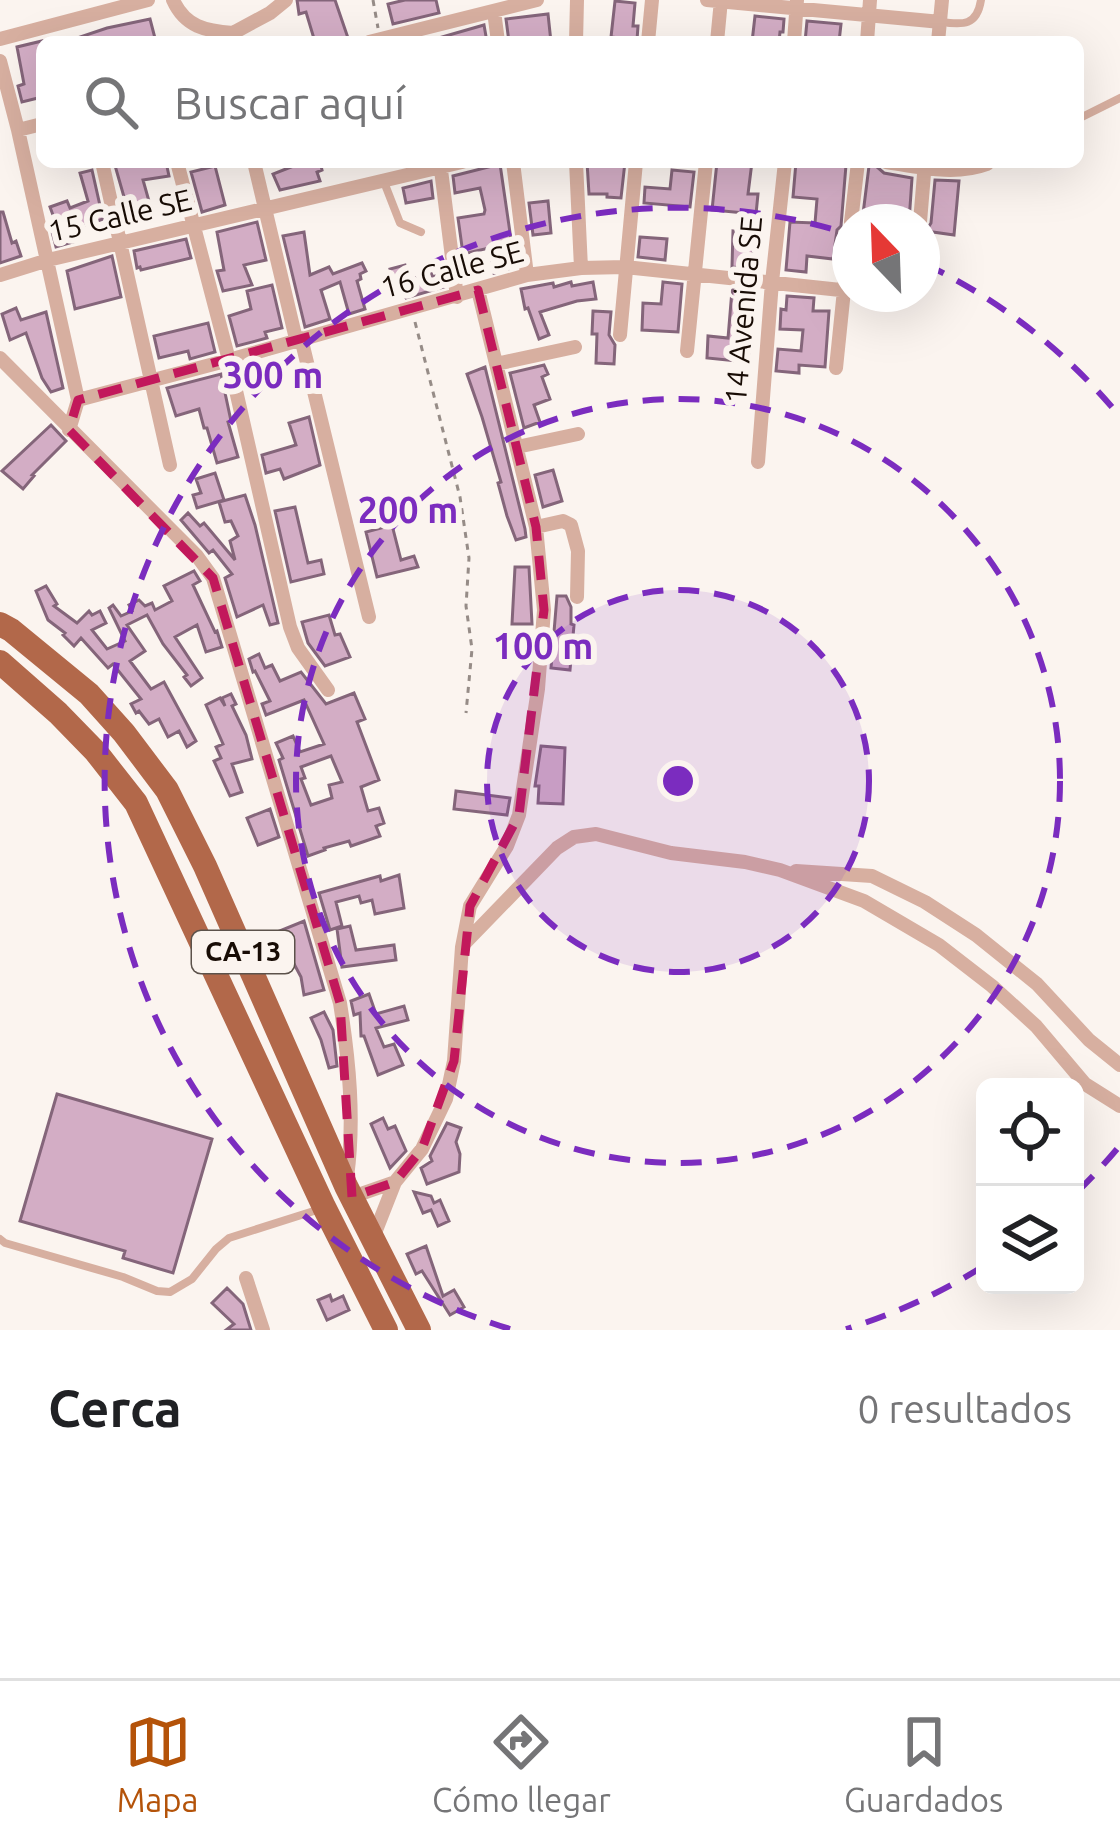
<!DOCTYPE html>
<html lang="es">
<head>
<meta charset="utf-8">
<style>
	:root { --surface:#fff; --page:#f2f2f2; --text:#202124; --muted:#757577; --line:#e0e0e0; --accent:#b45309 }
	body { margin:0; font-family:Ubuntu,sans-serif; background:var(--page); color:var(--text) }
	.controls { position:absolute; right:36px; bottom:36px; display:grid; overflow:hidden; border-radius:18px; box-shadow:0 12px 48px #0002 }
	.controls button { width:108px; height:108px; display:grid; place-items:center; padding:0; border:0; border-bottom:3px solid var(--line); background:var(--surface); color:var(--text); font:60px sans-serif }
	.compass { position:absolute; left:832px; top:204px; width:108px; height:108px; border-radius:50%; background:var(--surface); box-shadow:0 12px 48px #0002; rotate:337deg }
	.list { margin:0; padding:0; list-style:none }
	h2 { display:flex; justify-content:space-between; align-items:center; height:156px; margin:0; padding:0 48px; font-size:51px }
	h2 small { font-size:39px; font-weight:400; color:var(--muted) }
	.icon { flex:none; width:66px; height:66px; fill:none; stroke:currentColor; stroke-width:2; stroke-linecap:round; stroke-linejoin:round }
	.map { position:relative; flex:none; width:1120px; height:1330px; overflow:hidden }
	.search { position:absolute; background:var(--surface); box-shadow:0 12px 48px #0002; left:36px; right:36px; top:36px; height:132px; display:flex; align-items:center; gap:30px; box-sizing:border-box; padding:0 42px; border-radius:18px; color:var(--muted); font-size:45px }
	.sheet { height:348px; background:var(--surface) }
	nav { display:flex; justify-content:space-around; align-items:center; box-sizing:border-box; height:168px; border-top:3px solid var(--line); background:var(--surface); font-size:33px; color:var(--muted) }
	nav a { display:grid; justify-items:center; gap:6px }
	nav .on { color:var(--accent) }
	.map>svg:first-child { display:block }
	.building { fill:#d3adc5; stroke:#84657a; stroke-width:3; fill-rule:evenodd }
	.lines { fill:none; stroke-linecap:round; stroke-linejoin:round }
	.path { stroke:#968c87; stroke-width:3; stroke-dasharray:6 6; stroke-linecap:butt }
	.service { stroke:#d7afa0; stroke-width:8 }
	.minor { stroke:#d7afa0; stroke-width:14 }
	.trunk { stroke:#b2684a; stroke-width:24 }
	.marked { fill:none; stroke:#c2185b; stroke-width:9; stroke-dasharray:24 15; stroke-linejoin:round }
	.ring { fill:none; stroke:#7b2cbf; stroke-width:6; stroke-dasharray:21 15 }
	.labels { text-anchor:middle; stroke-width:12; stroke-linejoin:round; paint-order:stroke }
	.shield { fill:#fbf4ef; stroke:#5c524b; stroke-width:3 }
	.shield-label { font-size:27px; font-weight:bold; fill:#180c05 }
	.street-label { font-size:30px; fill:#180c05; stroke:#fbf4ef }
	.centre { fill:#7b2cbf; stroke:#fbf4ef; stroke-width:6 }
	.ring-label { font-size:36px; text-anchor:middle; font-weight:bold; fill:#7b2cbf; stroke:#fbf4ef; stroke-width:12; stroke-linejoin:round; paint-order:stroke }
</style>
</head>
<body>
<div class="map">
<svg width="1120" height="1330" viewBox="0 0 1120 1330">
	<rect width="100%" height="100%" fill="#fbf4ef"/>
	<!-- building -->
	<path class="building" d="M297,0H335L348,38L334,42H315L306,12L299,14Z
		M405,0H436L439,13L393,24L388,4Z
		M615,1L635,3L633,26H638L637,40L611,37Z
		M548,14L551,42H509L506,19Z
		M755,16L784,19L783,32H780L779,42H752Z
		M150,19L156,42H71V40L107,28Z
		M807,21L841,24L839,42H805Z
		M484,25L487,42H436L435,39Z
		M42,41V97L22,102L18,86L24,84L17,47Z
		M114,162H166L169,176L143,180L154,219L132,225Z
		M295,162H320L322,170L317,172L320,181L280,190L273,174L296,165Z
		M587,162H625L621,198L607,197V194H589Z
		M717,162H752L748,194H758L756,214L712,210Z
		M796,162L846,165L841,226L837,230L833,259L807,256L806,272L786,270L790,222L815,223L817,199L793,197Z
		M500,164L515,267L494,273L489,248L463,254L458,218L484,214L485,210L480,188L455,193L453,176Z
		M215,166L225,205L202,212L191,172Z
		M869,166H876L884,173L912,178L909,222H862Z
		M92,170L103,219L70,231L73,242L56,247L51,228L57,226L50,207L67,201L70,208L88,201L80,173Z
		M672,170L694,172L690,207L644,203L645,187L670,189Z
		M935,180L959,181L954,235L926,231L931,223Z
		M431,181L433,198L406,203L403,188Z
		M548,201L551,233L533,235L529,203Z
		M0,212H3L12,243L16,241L21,256L0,263Z
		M257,222L266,260L244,265L252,285L223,291L217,271L224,270L217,232Z
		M733,231L757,234L749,269L732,267Z
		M304,232L310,275L329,267L333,274L362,263L366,271L360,274L361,279L357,281L365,309L349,314L340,282L321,290L330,319L305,327L283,236Z
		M640,237L667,239L665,260L638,257Z
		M186,239L191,258L141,270L140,267L137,268L134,251Z
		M112,256L121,297L75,309L67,271Z
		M405,265L409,280L431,273L433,277L443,273L444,287L406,298L398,280L393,281L390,269Z
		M571,282L572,286L593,282L596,299L577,301L540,312L549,335L539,339L528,308L525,309L521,289L553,283L554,287Z
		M663,282L682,284L678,332L642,330L643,303L661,304Z
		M272,285L282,328L265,332L267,338L237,346L229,316L251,309L247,291Z
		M732,290L758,292L755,322H751L748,362L707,358L708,336L728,338Z
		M787,296L814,298L813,311H829L825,367L799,365V373L776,371L778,349L801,351L803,330L780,329L781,309L786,310Z
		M16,308L21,320L46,312L63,388L51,392L42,378L26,333L10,340L2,314Z
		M593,311L611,312L609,335L615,345L614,364L596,363L597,334H592Z
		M208,323L215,352L190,359L188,351L159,358L154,336Z
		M544,365L548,374L542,377L550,399L534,405L540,422L524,428L510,373Z
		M485,367L525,529L526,537L516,540L507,516L498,483L501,482L482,417L467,374Z
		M221,374L231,421L228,422L238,457L217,463L207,428H204L199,409L176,416L167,388Z
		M309,417L320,465L284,479L280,469L266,473L262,455L296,445L289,423Z
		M51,425L66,441L32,475L34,476L23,489L2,471Z
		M553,470L562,501L543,507L535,475Z
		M215,473L224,500L197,508L193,495L201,493L196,479Z
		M245,495L255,525L278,623L270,625L263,605L237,617L225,578L232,574L213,550L209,553L181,520L188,513L200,526L204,523L235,560L230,541L238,536L231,521L225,522L219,502Z
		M295,507L308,563L321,560L324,574L291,582L275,511Z
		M392,525L401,560L414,556L418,567L377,577L366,532Z
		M515,567H529L532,624H512Z
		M194,571L200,581L193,585L215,632L217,631L222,647L206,652L197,625L175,637L202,678L191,686L184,677L187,675L163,644L147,615L127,625L145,651L130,661L151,689L164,682L196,741L187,747L179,731L168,737L159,719L149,724L139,711L136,713L131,704L141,699L113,664L108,668L81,638L74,646L63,635L65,633L48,620L36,591L46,586L57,604L54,606L77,623L89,611L92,615L100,611L106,623L92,630L107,649L125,641L109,608L113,605L121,616L132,611L129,605L139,600L145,606L152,603L155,610L172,601L164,586Z
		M557,596H566L571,607V624L574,625L570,670L551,668Z
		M329,615L335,635L340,634L350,657L325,666L308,643L302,622Z
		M259,654L265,668L272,665L280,681L301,672L326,704L354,693L365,719L357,722L379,780L361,787L368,811L379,808L384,823L376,826L380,836L351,846L349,841L324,848L325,850L308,856L279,760L283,758L276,743L293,736L300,752L324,744L304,700L266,715L262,704L270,701L255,671L253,672L249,659ZM331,756L342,782L329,785L332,798L311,805L301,779L305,778L301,767Z
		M231,694L236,704L232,706L246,735L252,759L232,764L242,792L230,796L214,761L221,758L216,747L223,744L206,705L220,698L225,706L222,698Z
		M541,746L565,748L563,804L538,803L539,786H535Z
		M456,791L510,798L507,815L454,809Z
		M270,809L279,837L258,845L247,818Z
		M399,875L404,908L375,914L372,900L361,903L359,896L336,902L342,926L330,930L319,893L380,876L381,881Z
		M304,921L324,990L304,995L301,977L277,932Z
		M350,926L356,950L394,945L396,960L342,967L337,929Z
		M369,994L376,1014L404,1006L408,1020L376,1028L384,1047L394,1044L403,1065L378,1075L364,1036H361L360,1013L354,1015L351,1001Z
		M324,1012L333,1030L337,1066L329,1068L321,1040L311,1018Z
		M57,1094L212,1139L173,1273L123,1258L125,1251L20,1221Z
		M383,1118L388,1129L395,1126L406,1151L390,1168L371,1124Z
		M447,1123L461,1128L456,1142L460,1154L459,1172L427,1184L421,1168L432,1161L430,1156Z
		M414,1192L431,1196L434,1203L440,1200L449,1221L438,1226L431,1210L423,1213Z
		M426,1246L443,1296L454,1290L464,1307L450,1315L422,1271L416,1274L407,1254Z
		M227,1288L243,1304L251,1330H226L234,1324L212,1303Z
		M330,1295L332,1301L343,1296L349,1310L327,1320L318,1300Z"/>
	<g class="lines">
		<!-- path -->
		<path class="path" d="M373,0L378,28
			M415,322L460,497L469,558L466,606L472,649L466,713"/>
		<!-- service -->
		<path class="service" d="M941,22C963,25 977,26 981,0
			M1078,119L1120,98
			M384,182L400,223L421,232
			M0,1239L5,1243L123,1277L157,1291L170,1292L192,1279L216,1249L229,1238L317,1210"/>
		<!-- minor -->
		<path class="minor" d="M173,0C185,27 206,31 233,33L235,42
			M707,0L941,22
			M494,11L498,42
			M233,33L270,13L286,0
			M0,39L148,0
			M369,42L537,0
			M576,42L577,0
			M648,42L652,0
			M717,42L721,0
			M794,42L797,0
			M867,42L870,0
			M938,42L942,0
			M0,61L18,130L78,400L69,430
			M18,130L42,124
			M102,162L170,465
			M177,162L229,360L290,627L298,648L328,690
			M254,162L296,339
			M440,162L457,297
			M513,162L527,275
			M576,162L581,268
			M886,162C919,167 955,176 987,164
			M851,222L858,162
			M920,222L925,162
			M0,275L48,260L462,162
			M878,294L909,297L913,294
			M620,335L636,162
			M301,338L369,617
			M687,351L706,162
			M0,358L197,556L213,578L340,1003C349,1060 355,1120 347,1177
			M496,364L575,347
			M836,368L850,232
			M78,400L229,360L527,275L581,268L625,267L850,291
			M517,447L578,434
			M758,462L772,282L785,162
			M536,527L563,521L571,525L578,551L577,597
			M796,871L872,876L925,902L976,935L1037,984L1089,1040L1120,1065
			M465,943L557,848L574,837L596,834L671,853L745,862L780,870L864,901L939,945L992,986L1036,1026L1085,1084L1120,1106
			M352,1197L395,1182
			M373,1238L395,1182L422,1149L446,1099L454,1061L462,947L470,906L507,846L519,815L538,689L544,610L536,527L478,290
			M246,1278L263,1330"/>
		<!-- trunk -->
		<path class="trunk" d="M0,624L11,630L89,694L124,733L167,790L205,866L346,1186L419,1330
			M0,662L58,713L96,752L136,803L324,1207L386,1330"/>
	</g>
	<!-- marked area -->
	<path class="marked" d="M478,290L536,527L544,610L519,815L470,906L454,1061L422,1149L395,1182L352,1197L340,1003L213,578L69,430L78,400Z"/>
	<!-- distance rings -->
	<circle cx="678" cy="781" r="191" fill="#7b2cbf" fill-opacity=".12"/>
	<g class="ring">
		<circle cx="678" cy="781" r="191"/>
		<circle cx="678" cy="781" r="382"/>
		<path d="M1117 1149A573 573 0 0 1 1076 1193M982 1267A573 573 0 0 1 846 1329M510 1329A573 573 0 1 1 846 233M925 264A573 573 0 0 1 1117 413"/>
	</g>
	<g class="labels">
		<!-- shield labels -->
		<rect class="shield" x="192" y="931" width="102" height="42" rx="9"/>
		<g class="shield-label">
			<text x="243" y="961">CA-13</text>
		</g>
		<!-- street labels -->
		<g class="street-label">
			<text transform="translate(120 216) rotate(-13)" y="10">15 Calle SE</text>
			<text transform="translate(452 270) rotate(-15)" y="10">16 Calle SE</text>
			<text transform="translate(744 310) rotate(-85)" y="10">14 Avenida SE</text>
		</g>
	</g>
	<circle cx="678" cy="781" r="18" class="centre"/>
	<g class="ring-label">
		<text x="273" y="388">300 m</text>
		<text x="408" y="523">200 m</text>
		<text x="543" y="659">100 m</text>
	</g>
</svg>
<div class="controls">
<button><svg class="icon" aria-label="locate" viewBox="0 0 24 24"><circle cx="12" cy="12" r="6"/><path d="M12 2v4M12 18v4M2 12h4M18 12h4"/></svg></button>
<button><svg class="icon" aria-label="layers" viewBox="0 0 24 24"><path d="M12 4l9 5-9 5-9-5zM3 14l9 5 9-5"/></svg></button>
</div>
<svg class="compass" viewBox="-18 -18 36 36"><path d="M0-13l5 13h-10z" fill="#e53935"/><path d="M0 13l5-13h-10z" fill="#757577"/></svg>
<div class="search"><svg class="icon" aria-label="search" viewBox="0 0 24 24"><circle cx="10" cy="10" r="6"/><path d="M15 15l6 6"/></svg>Buscar aquí</div>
</div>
<section class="sheet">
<h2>Cerca<small>0 resultados</small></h2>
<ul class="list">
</ul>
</section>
<nav>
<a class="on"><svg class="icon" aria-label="map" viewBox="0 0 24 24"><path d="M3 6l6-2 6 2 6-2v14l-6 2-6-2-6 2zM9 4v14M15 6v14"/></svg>Mapa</a>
<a><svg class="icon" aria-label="directions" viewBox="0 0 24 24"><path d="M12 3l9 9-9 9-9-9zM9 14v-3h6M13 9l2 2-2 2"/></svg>Cómo llegar</a>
<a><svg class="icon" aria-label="saved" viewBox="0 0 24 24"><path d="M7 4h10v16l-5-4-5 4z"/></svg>Guardados</a>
</nav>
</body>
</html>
